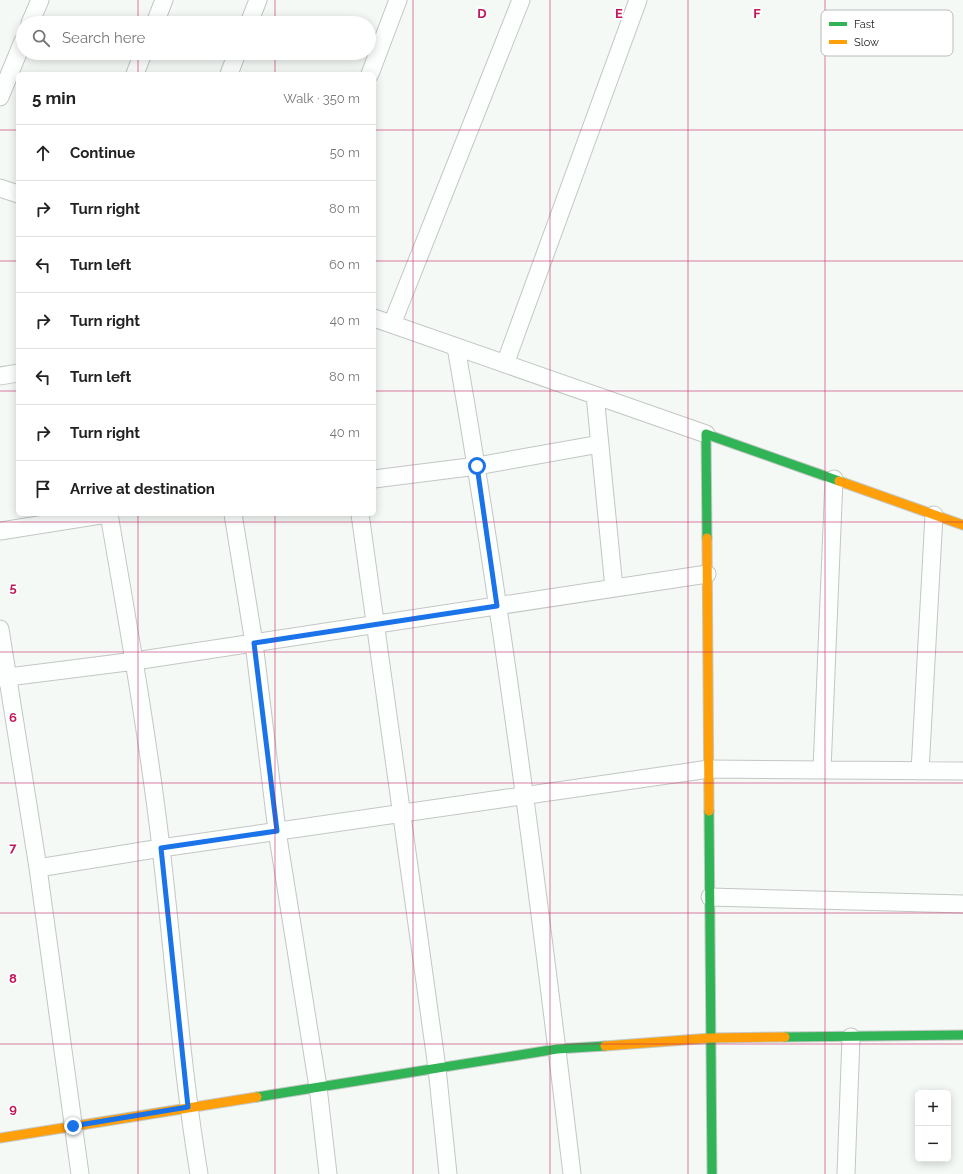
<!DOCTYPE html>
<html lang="en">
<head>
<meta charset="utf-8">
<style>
	:root { --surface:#fff; --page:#f2f2f2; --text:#222; --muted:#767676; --line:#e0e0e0 }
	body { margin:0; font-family:Raleway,sans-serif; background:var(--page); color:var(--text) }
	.controls { position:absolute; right:12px; bottom:12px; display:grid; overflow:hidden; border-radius:6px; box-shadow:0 2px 10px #0003 }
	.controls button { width:36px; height:36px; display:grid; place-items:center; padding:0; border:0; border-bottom:1px solid var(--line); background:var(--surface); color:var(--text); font:20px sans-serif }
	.stop { position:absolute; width:12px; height:12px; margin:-9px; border:3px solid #1a73e8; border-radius:50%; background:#fff }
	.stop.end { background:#1a73e8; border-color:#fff; box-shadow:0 1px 4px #0008 }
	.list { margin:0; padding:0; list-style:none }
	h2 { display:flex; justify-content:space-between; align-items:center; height:52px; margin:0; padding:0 16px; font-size:17px }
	h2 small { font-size:13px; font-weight:400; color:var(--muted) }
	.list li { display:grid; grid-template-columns:26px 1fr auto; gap:12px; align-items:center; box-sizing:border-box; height:56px; padding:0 16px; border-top:1px solid var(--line) }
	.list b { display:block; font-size:15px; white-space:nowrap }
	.list em { font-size:13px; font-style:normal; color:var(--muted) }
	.icon { flex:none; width:22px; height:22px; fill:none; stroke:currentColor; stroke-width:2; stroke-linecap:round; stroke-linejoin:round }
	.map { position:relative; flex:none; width:963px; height:1174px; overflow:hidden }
	.search { position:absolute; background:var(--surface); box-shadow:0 2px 10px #0003; left:16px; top:16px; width:360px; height:44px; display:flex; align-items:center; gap:10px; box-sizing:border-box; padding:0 14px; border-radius:22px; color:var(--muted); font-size:15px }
	.panel { position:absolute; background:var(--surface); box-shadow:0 2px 10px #0003; left:16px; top:72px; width:360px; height:444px; border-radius:6px }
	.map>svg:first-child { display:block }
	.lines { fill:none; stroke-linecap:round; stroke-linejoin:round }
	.street-casing { stroke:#c3c7c4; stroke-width:19 }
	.fast-casing { stroke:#c3c7c4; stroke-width:11 }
	.slow-casing { stroke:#c3c7c4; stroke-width:11 }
	.street { stroke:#fdfefe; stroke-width:17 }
	.fast { stroke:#30b455; stroke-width:9 }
	.slow { stroke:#ff9f0a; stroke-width:9 }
	.route { stroke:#1a73e8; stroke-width:5 }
	.grid { fill:none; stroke:#c2185b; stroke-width:1; stroke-opacity:0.55 }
	.key { fill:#fff; stroke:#bbbcbb; stroke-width:1 }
	.key-label { font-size:11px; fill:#1b1f1c }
	.grid-label { font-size:13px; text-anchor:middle; font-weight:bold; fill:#c2185b; stroke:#fff; stroke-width:3.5; stroke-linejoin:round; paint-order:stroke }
</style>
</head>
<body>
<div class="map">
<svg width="963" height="1174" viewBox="0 0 963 1174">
	<rect width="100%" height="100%" fill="#f4f9f5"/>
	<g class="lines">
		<!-- street casing -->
		<g class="street-casing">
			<path id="street" d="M30,23L40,0
				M155,23L164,0
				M249,23L258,0
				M135,74L143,53
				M229,74L237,53
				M370,74L398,0
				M0,97L23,41
				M0,188L18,194
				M374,318L706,434
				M392,324L521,0
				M456,347C504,621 539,898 572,1174
				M505,364L638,0
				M0,376L18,373
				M595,395L614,588
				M374,479L477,466L600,444
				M109,514C128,625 148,736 161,848C174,957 181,1066 199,1174
				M233,514L254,643L277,831L318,1087L328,1174
				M360,514L437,1068L448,1174
				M0,531L107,514
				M0,629L38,868L80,1174
				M0,678L135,661L707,574
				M822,770L834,479
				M920,771L934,515
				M38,868L161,848L709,769L963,771
				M710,897L963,904
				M846,1174L851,1037"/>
		</g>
		<!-- fast casing -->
		<g class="fast-casing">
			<path id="fast" d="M707,538L706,434L839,481
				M709,811L712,1174
				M785,1037L963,1035
				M257,1097L557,1049L605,1046"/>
		</g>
		<!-- slow casing -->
		<g class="slow-casing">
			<path id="slow" d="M839,481L963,525
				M707,538L709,811
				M605,1046L711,1038L785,1037
				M0,1138L257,1097"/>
		</g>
		<!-- street -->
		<use href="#street" class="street"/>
		<!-- fast -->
		<use href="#fast" class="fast"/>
		<!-- slow -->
		<use href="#slow" class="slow"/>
	</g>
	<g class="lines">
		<!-- route -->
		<path class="route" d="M73,1126L188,1107L161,848L277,831L254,643L497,606L477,466"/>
	</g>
	<!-- grid -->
	<path class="grid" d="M138,0V23M275,0V23M413,0V1174M550,0V1174M688,0V1174M825,0V1174M138,53V74M275,53V74M0,130H18M374,130H963M0,261H18M374,261H963M0,391H18M374,391H963M138,514V1174M275,514V1174M0,522H963M0,652H963M0,783H963M0,913H963M0,1044H963"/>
	<!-- legend -->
	<rect x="821" y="10" width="132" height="46" rx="6" class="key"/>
	<rect x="829" y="22" width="18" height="4" fill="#30b455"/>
	<rect x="829" y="40" width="18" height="4" fill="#ff9f0a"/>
	<g class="key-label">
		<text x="854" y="28">Fast</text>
		<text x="854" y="46">Slow</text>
	</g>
	<g class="grid-label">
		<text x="482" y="18">D</text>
		<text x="619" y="18">E</text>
		<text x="757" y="18">F</text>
		<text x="13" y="592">5</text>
		<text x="13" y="722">6</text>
		<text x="13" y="852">7</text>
		<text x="13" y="983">8</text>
		<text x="13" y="1113">9</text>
	</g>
</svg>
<div class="controls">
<button>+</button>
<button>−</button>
</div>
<div class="stop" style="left:477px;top:466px"></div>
<div class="stop end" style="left:73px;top:1126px"></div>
<div class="search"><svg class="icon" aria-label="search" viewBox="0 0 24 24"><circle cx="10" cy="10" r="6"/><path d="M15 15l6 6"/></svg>Search here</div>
<section class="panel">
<h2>5 min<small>Walk · 350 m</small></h2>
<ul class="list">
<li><svg class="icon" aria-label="ahead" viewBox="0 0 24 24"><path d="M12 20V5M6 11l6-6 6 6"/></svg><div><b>Continue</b></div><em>50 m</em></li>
<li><svg class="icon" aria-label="right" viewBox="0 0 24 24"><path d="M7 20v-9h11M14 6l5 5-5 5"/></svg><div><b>Turn right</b></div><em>80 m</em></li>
<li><svg class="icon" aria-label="left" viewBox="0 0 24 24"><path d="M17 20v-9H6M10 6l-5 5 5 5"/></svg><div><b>Turn left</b></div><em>60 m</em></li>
<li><svg class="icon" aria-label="right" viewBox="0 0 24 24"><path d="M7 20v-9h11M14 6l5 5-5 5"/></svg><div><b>Turn right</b></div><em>40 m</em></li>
<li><svg class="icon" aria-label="left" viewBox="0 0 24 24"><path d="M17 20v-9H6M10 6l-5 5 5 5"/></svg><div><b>Turn left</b></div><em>80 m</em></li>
<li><svg class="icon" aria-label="right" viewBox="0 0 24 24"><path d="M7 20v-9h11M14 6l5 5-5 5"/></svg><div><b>Turn right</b></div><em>40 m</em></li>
<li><svg class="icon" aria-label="arrive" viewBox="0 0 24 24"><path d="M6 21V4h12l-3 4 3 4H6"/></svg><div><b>Arrive at destination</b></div></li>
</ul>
</section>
</div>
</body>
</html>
